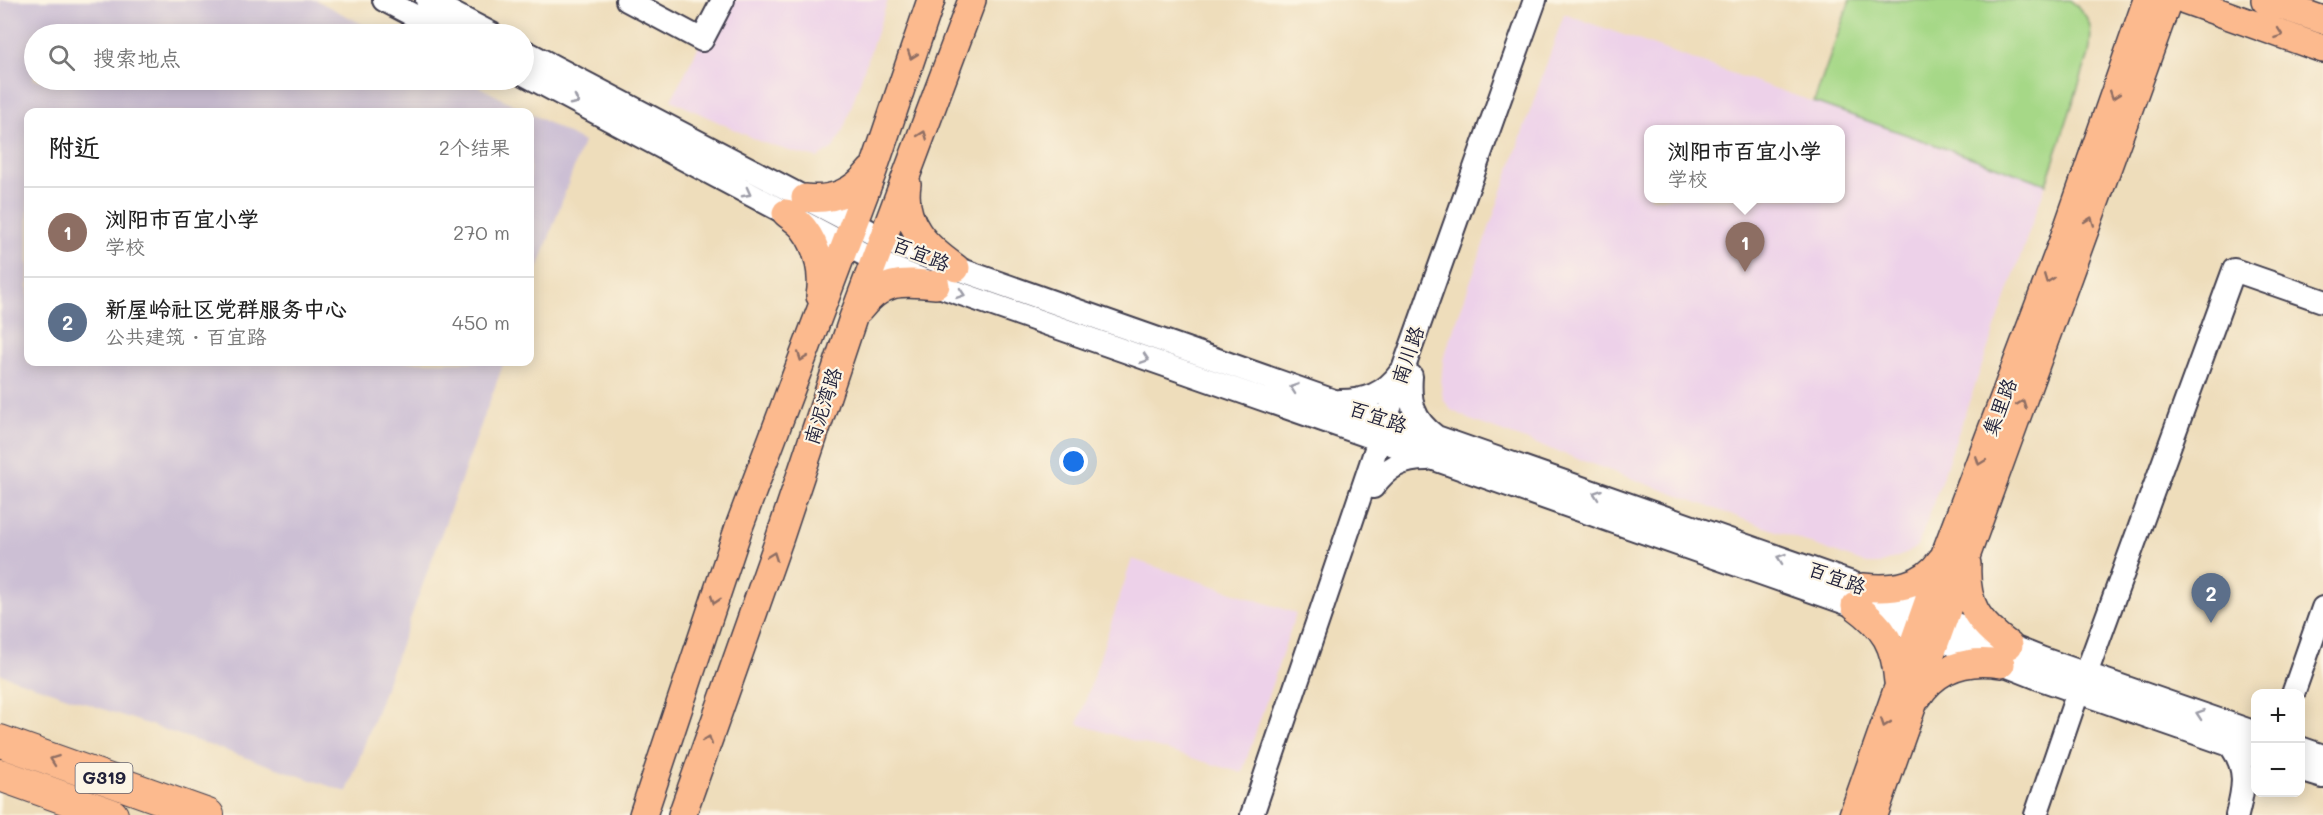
<!DOCTYPE html>
<html lang="zh">
<head>
<meta charset="utf-8">
<style>
	:root { --surface:#fff; --page:#f6f6f6; --text:#222; --muted:#767676; --line:#e0e0e0; --accent:#1f6fb2 }
	body { margin:0; font-family:Mali,"LXGW WenKai TC",sans-serif; background:var(--page); color:var(--text) }
	.controls { position:absolute; right:18px; bottom:18px; display:grid; overflow:hidden; border-radius:12px; box-shadow:0 3px 15px #0003 }
	.controls button { width:54px; height:54px; display:grid; place-items:center; padding:0; border:0; border-bottom:2px solid var(--line); background:var(--surface); color:var(--text); font:30px sans-serif }
	.you { position:absolute; left:1074px; top:462px; width:21px; height:21px; margin:-15px; border:4px solid #fff; border-radius:50%; background:#1a73e8; box-shadow:0 0 0 9px #1a73e833 }
	.badge { display:grid; place-items:center; width:39px; height:39px; border-radius:50%; background:var(--accent); color:#fff; font-size:20px; font-weight:700 }
	.pin { position:absolute; translate:-50% -50px; filter:drop-shadow(0 2px 3px #0008) }
	.pin::after { content:''; position:absolute; top:32px; width:21px; height:18px; background:inherit; clip-path:polygon(0 0,100% 0,50% 100%) }
	.popup { position:absolute; left:1644px; top:125px; width:201px; height:78px; box-sizing:border-box; display:grid; place-content:center; border-radius:12px; background:var(--surface); filter:drop-shadow(0 2px 4px #0005); font-size:20px; white-space:nowrap; color:var(--muted) }
	.popup b { font-size:22px; color:var(--text) }
	.popup::after { content:''; position:absolute; left:50%; top:100%; margin-left:-12px; border:12px solid transparent; border-top-color:var(--surface) }
	.list { margin:0; padding:0; list-style:none }
	h2 { display:flex; justify-content:space-between; align-items:center; height:78px; margin:0; padding:0 24px; font-size:26px }
	h2 small { font-size:20px; font-weight:400; color:var(--muted) }
	.list li { display:grid; grid-template-columns:39px 1fr auto; gap:18px; align-items:center; box-sizing:border-box; height:90px; padding:0 24px; border-top:2px solid var(--line) }
	.list b { display:block; font-size:22px; white-space:nowrap }
	.list p { margin:0; font-size:20px; white-space:nowrap; color:var(--muted) }
	.list em { font-size:20px; font-style:normal; color:var(--muted) }
	.icon { flex:none; width:33px; height:33px; fill:none; stroke:currentColor; stroke-width:2; stroke-linecap:round; stroke-linejoin:round }
	.map { position:relative; flex:none; width:2323px; height:815px; overflow:hidden }
	.search { position:absolute; background:var(--surface); box-shadow:0 3px 15px #0003; left:24px; top:24px; width:510px; height:66px; display:flex; align-items:center; gap:15px; box-sizing:border-box; padding:0 21px; border-radius:33px; color:var(--muted); font-size:22px }
	.panel { position:absolute; background:var(--surface); box-shadow:0 3px 15px #0003; left:24px; top:108px; width:510px; height:258px; border-radius:12px }
	.map>svg:first-child { display:block }
	.built { fill:#edd1e9; fill-rule:evenodd }
	.industrial { fill:#ccbfd4 }
	.green { fill:#a6d887; stroke:#647d61; stroke-width:1.5 }
	.lines { fill:none; stroke-linecap:round; stroke-linejoin:round }
	.minor-casing { stroke:#413e4e; stroke-width:26 }
	.major-casing { stroke:#413e4e; stroke-width:30 }
	.highway-casing { stroke:#413e4e; stroke-width:34 }
	.minor { stroke:#fff; stroke-width:22 }
	.major { stroke:#fcba8e; stroke-width:27 }
	.highway { stroke:#fcba8e; stroke-width:32 }
	.oneway { stroke:#8f6e64 }
	.oneway2 { stroke:#9c9ca7 }
	.labels { text-anchor:middle; stroke-width:4.5; stroke-linejoin:round; paint-order:stroke }
	.shield { fill:#fcf5e5; stroke:#63616e; stroke-width:1.5 }
	.shield-label { font-size:18px; font-weight:bold; fill:#22223b }
	.street-label { font-size:20px; fill:#22223b; stroke:#fcf5e5 }
</style>
</head>
<body>
<div class="map">
<svg width="2323" height="815" viewBox="0 0 2323 815">
	<rect width="100%" height="100%" fill="#fcf5e5"/>
	<filter id="ink" filterUnits="userSpaceOnUse"><feTurbulence type="fractalNoise" baseFrequency=".0167" numOctaves="2"/><feDisplacementMap in="SourceGraphic" scale="12" xChannelSelector="R" yChannelSelector="G"/><feConvolveMatrix kernelMatrix="1 2 1 2 8 2 1 2 1" color-interpolation-filters="sRGB"/></filter>
	<filter id="wash" filterUnits="userSpaceOnUse"><feTurbulence type="fractalNoise" baseFrequency=".008" numOctaves="4" result="noise"/><feDisplacementMap in="SourceGraphic" scale="24" xChannelSelector="R" yChannelSelector="G"/><feGaussianBlur stdDeviation="1.35" result="paint"/><feColorMatrix in="noise" values="0 0 0 0 0 0 0 0 0 0 0 0 0 0 0 0 0 1.4 0 .05"/><feComposite in="paint" operator="in"/></filter>
	<g filter="url(#wash)">
		<rect width="100%" height="100%" fill="#edb"/>
		<!-- built -->
		<path class="built" d="M723,0H888L843,131L833,148L818,158L793,152L761,142L671,100Z
			M1564,14L2046,184L1922,535L1917,546L1908,553L1879,564H1867L1473,421L1451,410L1443,399L1441,385L1443,360ZM1649,130H1841V198H1649Z
			M1132,559L1296,613L1242,773L1078,724Z"/>
		<!-- industrial -->
		<path class="industrial" d="M0,0H316L381,34H34V80H466L528,112H28V362H504L347,792L0,674Z
			M530,113L583,142L530,291Z"/>
		<!-- green -->
		<path class="green" d="M1850,0H2070C2092,17 2093,28 2089,54L2046,184L1814,102Z"/>
	</g>
	<g filter="url(#ink)">
		<g class="lines">
			<!-- minor casing -->
			<g class="minor-casing">
				<path id="minor" d="M384,0L449,34
					M427,0L492,34
					M627,0L702,40L723,0
					M524,51L893,244L956,268L1863,587L2043,659L2256,733
					M524,74L844,244L885,265L936,285L1855,606L2038,678L2256,754
					M1411,376C1409,402 1413,420 1435,436
					M1340,401C1365,401 1385,394 1400,373
					M1373,487C1387,467 1402,459 1427,459
					M2086,674L2234,270L2323,301
					M2293,694L2323,608
					M2230,745C2248,768 2244,788 2237,815
					M2300,748L2323,756
					M2300,770L2323,777
					M1252,815L1399,381L1535,0
					M2036,815L2078,692"/>
			</g>
			<!-- major casing -->
			<g class="major-casing">
				<path id="major" d="M2185,0L2323,49
					M2265,0L2323,20
					M907,184C901,223 926,247 956,268
					M805,198C832,201 853,193 870,171
					M786,213C792,218 800,223 804,229C818,247 824,274 820,296
					M859,310C883,280 900,281 936,285
					M1967,564C1965,605 1978,622 2009,645
					M1863,587C1893,590 1923,587 1941,560
					M1855,606C1885,628 1895,645 1898,682
					M1918,697C1937,667 1968,659 2001,664
					M643,815L739,527L873,171L931,0
					M682,815L779,540L853,318L972,0
					M1853,815L1945,554L2063,241L2147,0
					M1874,815C1969,542 2071,272 2168,0"/>
			</g>
			<!-- highway casing -->
			<g class="highway-casing">
				<path id="highway" d="M0,741L208,815
					M0,775L112,815"/>
			</g>
			<!-- minor -->
			<use href="#minor" class="minor"/>
			<!-- major -->
			<use href="#major" class="major"/>
			<!-- highway -->
			<use href="#highway" class="highway"/>
		</g>
		<!-- one-way arrows -->
		<defs><path id="oneway-chevron" d="M-2-3.5L2.5 0L-2 3.5" fill="none" stroke-width="1.6" stroke-linecap="round" stroke-linejoin="round" transform="scale(1.5)"/></defs>
		<g class="oneway">
			<use href="#oneway-chevron" transform="translate(2279 34) rotate(20)"/>
			<use href="#oneway-chevron" transform="translate(912 55) rotate(109)"/>
			<use href="#oneway-chevron" transform="translate(2114 95) rotate(109)"/>
			<use href="#oneway-chevron" transform="translate(923 135) rotate(-70)"/>
			<use href="#oneway-chevron" transform="translate(2090 221) rotate(-70)"/>
			<use href="#oneway-chevron" transform="translate(2048 279) rotate(111)"/>
			<use href="#oneway-chevron" transform="translate(802 357) rotate(110)"/>
			<use href="#oneway-chevron" transform="translate(2022 404) rotate(-70)"/>
			<use href="#oneway-chevron" transform="translate(1980 461) rotate(111)"/>
			<use href="#oneway-chevron" transform="translate(773 556) rotate(-70)"/>
			<use href="#oneway-chevron" transform="translate(715 600) rotate(108)"/>
			<use href="#oneway-chevron" transform="translate(1885 723) rotate(109)"/>
			<use href="#oneway-chevron" transform="translate(708 740) rotate(-70)"/>
			<use href="#oneway-chevron" transform="translate(54 760) rotate(-160)"/>
		</g>
		<g class="oneway2">
			<use href="#oneway-chevron" transform="translate(575 101) rotate(28)"/>
			<use href="#oneway-chevron" transform="translate(747 193) rotate(28)"/>
			<use href="#oneway-chevron" transform="translate(961 294) rotate(19)"/>
			<use href="#oneway-chevron" transform="translate(1145 359) rotate(19)"/>
			<use href="#oneway-chevron" transform="translate(1294 388) rotate(-161)"/>
			<use href="#oneway-chevron" transform="translate(1597 494) rotate(-161)"/>
			<use href="#oneway-chevron" transform="translate(1781 558) rotate(-161)"/>
			<use href="#oneway-chevron" transform="translate(2200 714) rotate(-161)"/>
		</g>
	</g>
	<g class="labels">
		<!-- shield labels -->
		<rect class="shield" x="75.5" y="763" width="57" height="30" rx="4.5"/>
		<g class="shield-label">
			<text x="104" y="784">G319</text>
		</g>
		<!-- street labels -->
		<g class="street-label">
			<text transform="translate(921 254) rotate(22)" y="7">百宜路</text>
			<text transform="translate(1408 355) rotate(-71)" y="7">南川路</text>
			<text transform="translate(823 406) rotate(-72)" y="7">南泥湾路</text>
			<text transform="translate(2000 407) rotate(-69)" y="7">集里路</text>
			<text transform="translate(1378 417) rotate(19)" y="7">百宜路</text>
			<text transform="translate(1837 578) rotate(20)" y="7">百宜路</text>
		</g>
	</g>
</svg>
<div class="controls">
<button>+</button>
<button>−</button>
</div>
<div class="you"></div>
<div class="pin badge" style="left:1745px;top:272px;background:#8d6e63">1</div>
<div class="popup"><b>浏阳市百宜小学</b>学校</div>
<div class="pin badge" style="left:2211px;top:623px;background:#5c6f8a">2</div>
<div class="search"><svg class="icon" aria-label="search" viewBox="0 0 24 24"><circle cx="10" cy="10" r="6"/><path d="M15 15l6 6"/></svg>搜索地点</div>
<section class="panel">
<h2>附近<small>2个结果</small></h2>
<ul class="list">
<li><span class="badge" style="background:#8d6e63">1</span><div><b>浏阳市百宜小学</b><p>学校</p></div><em>270 m</em></li>
<li><span class="badge" style="background:#5c6f8a">2</span><div><b>新屋岭社区党群服务中心</b><p>公共建筑 · 百宜路</p></div><em>450 m</em></li>
</ul>
</section>
</div>
</body>
</html>
